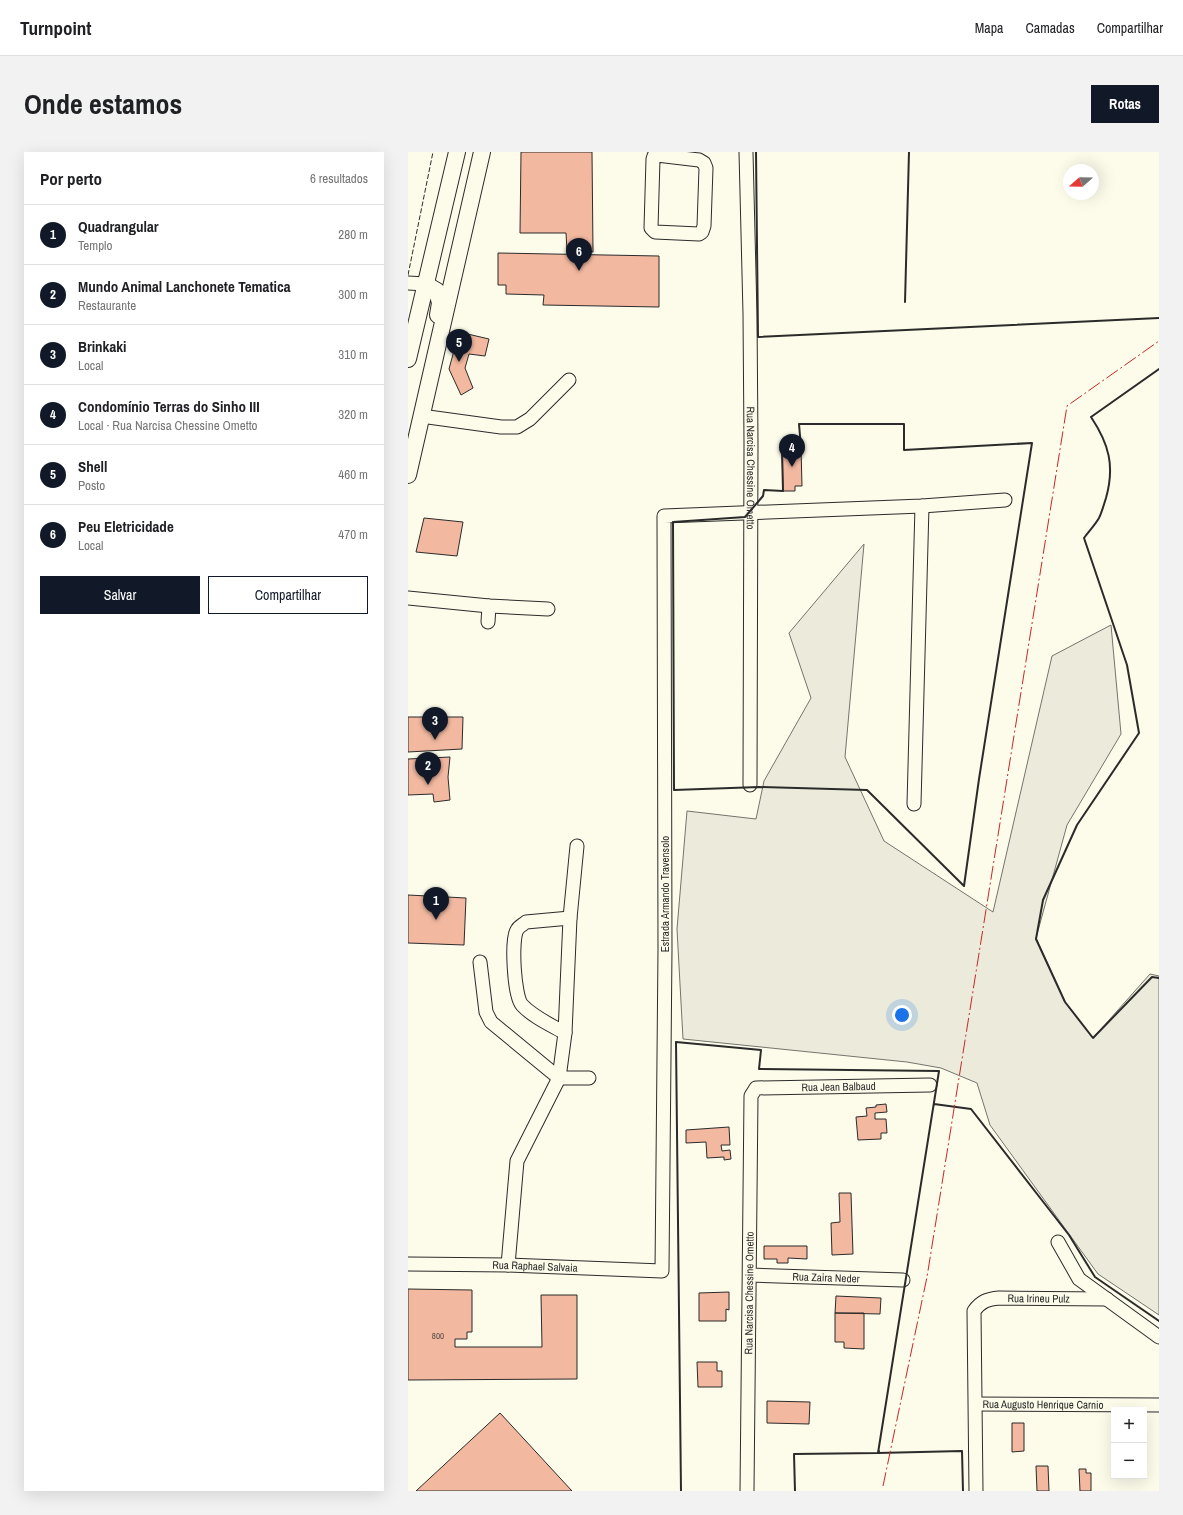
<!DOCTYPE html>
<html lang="pt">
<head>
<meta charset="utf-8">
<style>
	:root { --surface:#fff; --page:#f2f2f2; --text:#202124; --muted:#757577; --line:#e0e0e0; --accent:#111827 }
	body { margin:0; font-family:"Archivo Narrow",sans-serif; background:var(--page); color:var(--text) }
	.controls { position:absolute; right:12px; bottom:12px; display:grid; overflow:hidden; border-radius:0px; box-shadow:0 4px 16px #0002 }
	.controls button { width:36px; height:36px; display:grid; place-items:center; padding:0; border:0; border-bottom:1px solid var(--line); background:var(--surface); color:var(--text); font:20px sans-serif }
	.compass { position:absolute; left:655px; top:12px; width:36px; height:36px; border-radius:50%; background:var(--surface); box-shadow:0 4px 16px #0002; rotate:250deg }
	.you { position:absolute; left:494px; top:863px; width:14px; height:14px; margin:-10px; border:3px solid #fff; border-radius:50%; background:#1a73e8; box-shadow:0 0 0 6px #1a73e833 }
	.badge { display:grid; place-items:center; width:26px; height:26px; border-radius:50%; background:var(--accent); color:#fff; font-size:13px; font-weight:700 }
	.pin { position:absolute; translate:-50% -33px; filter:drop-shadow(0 1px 2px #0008) }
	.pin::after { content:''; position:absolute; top:21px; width:14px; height:12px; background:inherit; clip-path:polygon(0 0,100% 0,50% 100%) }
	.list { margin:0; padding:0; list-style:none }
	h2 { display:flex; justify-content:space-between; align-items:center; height:52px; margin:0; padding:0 16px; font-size:17px }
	h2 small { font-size:13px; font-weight:400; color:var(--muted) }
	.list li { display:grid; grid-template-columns:26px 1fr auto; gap:12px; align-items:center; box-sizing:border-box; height:60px; padding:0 16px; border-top:1px solid var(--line) }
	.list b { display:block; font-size:15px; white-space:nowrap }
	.list p { margin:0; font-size:13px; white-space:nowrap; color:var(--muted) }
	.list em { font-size:13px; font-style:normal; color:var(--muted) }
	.actions { display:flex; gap:8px; padding:12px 16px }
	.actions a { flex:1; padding:9px 0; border:1px solid var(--accent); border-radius:0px; text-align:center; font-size:14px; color:var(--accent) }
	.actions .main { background:var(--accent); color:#fff }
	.map { position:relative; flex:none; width:751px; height:1339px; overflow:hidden; border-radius:0px }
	header { display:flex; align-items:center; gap:24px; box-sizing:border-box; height:56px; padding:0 20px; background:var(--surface); border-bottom:1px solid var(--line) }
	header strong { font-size:19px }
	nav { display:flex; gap:22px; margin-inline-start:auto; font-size:14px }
	.intro { display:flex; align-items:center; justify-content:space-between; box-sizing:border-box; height:96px; padding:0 24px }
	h1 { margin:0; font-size:28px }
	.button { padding:10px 18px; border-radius:0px; background:var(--accent); color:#fff; font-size:14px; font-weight:700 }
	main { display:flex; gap:24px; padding:0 24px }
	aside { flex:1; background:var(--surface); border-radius:0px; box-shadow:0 4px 16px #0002 }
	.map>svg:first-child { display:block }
	.green { fill:#ecebdb; stroke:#74746e }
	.building { fill:#f2b8a0; stroke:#2b2b2b }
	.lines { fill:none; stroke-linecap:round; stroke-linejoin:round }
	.minor-casing { stroke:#2b2b2b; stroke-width:15 }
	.major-casing { stroke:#2b2b2b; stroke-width:18 }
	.minor { stroke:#fdfbea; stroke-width:13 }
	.major { stroke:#fdfbea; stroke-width:16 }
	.fence { stroke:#2b2b2b; stroke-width:1; stroke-dasharray:5 2; stroke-linecap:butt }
	.wall { stroke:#2b2b2b; stroke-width:2 }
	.power { stroke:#c62828; stroke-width:1; stroke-dasharray:14 3 2 3; stroke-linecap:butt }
	.labels { text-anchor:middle; stroke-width:3; stroke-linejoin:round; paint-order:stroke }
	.number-label { font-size:9px; fill:#5d4e48 }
	.street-label { font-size:11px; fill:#2b2b2b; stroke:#fdfbea }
</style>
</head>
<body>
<header>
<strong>Turnpoint</strong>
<nav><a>Mapa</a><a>Camadas</a><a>Compartilhar</a></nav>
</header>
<div class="intro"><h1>Onde estamos</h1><a class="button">Rotas</a></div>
<main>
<aside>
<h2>Por perto<small>6 resultados</small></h2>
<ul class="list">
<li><span class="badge">1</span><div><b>Quadrangular</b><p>Templo</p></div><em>280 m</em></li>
<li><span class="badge">2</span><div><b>Mundo Animal Lanchonete Tematica</b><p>Restaurante</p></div><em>300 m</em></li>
<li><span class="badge">3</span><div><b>Brinkaki</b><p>Local</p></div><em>310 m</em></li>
<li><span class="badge">4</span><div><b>Condomínio Terras do Sinho III</b><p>Local · Rua Narcisa Chessine Ometto</p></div><em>320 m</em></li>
<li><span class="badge">5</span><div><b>Shell</b><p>Posto</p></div><em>460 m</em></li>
<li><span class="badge">6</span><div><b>Peu Eletricidade</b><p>Local</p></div><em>470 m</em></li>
</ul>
<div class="actions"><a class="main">Salvar</a><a>Compartilhar</a></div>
</aside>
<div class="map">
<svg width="751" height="1339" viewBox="0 0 751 1339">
	<rect width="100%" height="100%" fill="#fdfbea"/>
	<!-- green -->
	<path class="green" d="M456,392L437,605L476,689L585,760L644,504L703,473L713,582L659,673L628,786L657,850L685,886L742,822L751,824V1163L690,1122L582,973L569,931L533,916L499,910L275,887L269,777L279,659L348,667L356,629L403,546L381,481Z"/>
	<!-- building -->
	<path class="building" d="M113,0H184L185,100L159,99L158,81H112Z
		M90,101L251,104V155L135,153L136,143L98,142V133H90Z
		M51,180L81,187L77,204L61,202L57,216L65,236L53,243L41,217Z
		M393,296L394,334H387V339H375L374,297Z
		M16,366L55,370L49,404L8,400Z
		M0,565H55L54,597L0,600Z
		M42,605L40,625L42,648L26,650L25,642L0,643V607Z
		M0,743L58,746L56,793L0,791Z
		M478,952L479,960L467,961V967H478L479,981H473V987L450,988L448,965L459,964L458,956L468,955V953Z
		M321,975L322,993H313L314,999L322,998L323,1007L316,1008V1005L299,1006L298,990L278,991V978Z
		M431,1041H443L445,1102L424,1103L423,1071L432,1070Z
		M356,1094H399V1107L380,1106V1111H369V1107H356Z
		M0,1137L64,1138V1180H59V1187H47V1195H134L133,1143H169V1227L0,1228Z
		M321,1140V1158L318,1157V1169H291V1141Z
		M428,1144L473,1146L472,1162L427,1161Z
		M427,1161H456V1197L436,1196V1190H427Z
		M289,1210H309V1219H314V1235H290Z
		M359,1249L402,1250L401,1272L359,1271Z
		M92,1261L164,1339H8Z
		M604,1271H616V1299L604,1300Z
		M628,1314H640L641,1339H629Z
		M671,1317H678V1321H683V1339H672Z"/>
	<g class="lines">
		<!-- minor casing -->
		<g class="minor-casing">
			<g id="minor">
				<path id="s1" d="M338,0L342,162L343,292L342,633"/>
				<path d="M249,3L291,8L296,11L298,16L296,74L294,80L291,82L247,80L243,76L245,7L246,4Z"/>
				<path d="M0,131L17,132"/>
				<path d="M13,264L93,275H109L122,267L161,228"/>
				<path d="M0,446L81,454L140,457"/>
				<path d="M80,470L81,454"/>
				<path d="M506,652L514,354"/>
				<path d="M72,810L78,860L83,870L151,926H181"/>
				<path d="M157,881L162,766L169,694"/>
				<path d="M650,1090L671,1127L751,1185"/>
				<path id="s2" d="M0,1112L100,1113L254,1119L257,797L256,364L514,354L597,348"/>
				<path d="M100,1113L109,1009L151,926L157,881C143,873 125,865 114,853C106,844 103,788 109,778C111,774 115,773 118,770L162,766"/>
				<path id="s3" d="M342,1123L495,1128"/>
				<path id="s4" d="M568,1252L751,1253"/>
				<path id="s5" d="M339,1339L343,944L348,936L522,933"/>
				<path id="s6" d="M568,1339L566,1159C573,1149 580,1147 591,1146L699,1147"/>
			</g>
		</g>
		<!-- major casing -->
		<g class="major-casing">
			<path id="major" d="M17,132L29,139L32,151L30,163
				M0,207L49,0
				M0,323L74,0"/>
		</g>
		<!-- minor -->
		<use href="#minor" class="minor"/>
		<!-- major -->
		<use href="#major" class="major"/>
		<!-- fence -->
		<path class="fence" d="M0,123L25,0"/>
		<!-- wall -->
		<path class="wall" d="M348,0L350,185L751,166
			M497,150L501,0
			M751,217L683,265C701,292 707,314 698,346C696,352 694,360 691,366C687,373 681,379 676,386L719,513L731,581L669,673L635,748L628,787L657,850L685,886L744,825L751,826
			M391,272H496V298L624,291L571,627L556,734L459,638L351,635L266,638L265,370L337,365L355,344L356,338L375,339L374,297L393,296Z
			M526,953V952L563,957L661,1083L687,1125L751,1169
			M471,1299L470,1301L554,1299L555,1339
			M273,1339L268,890L353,898L351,917L531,919L470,1301L386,1302L387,1339"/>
		<!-- power -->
		<path class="power" d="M475,1334L519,1125L659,254L751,189"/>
	</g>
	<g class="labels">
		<!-- number labels -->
		<g class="number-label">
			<text x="30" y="1187">800</text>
		</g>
		<!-- street labels -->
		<g class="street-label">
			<text dy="4" stroke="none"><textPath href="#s1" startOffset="316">Rua Narcisa Chessine Ometto</textPath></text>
			<text transform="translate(257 742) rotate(-90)" y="4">Estrada Armando Travensolo</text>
			<text dy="4" stroke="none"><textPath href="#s5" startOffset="487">Rua Jean Balbaud</textPath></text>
			<text dy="4" stroke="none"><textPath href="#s2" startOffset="127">Rua Raphael Salvaia</textPath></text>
			<text dy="4" stroke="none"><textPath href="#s3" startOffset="76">Rua Zaira Neder</textPath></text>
			<text dy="4" stroke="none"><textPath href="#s5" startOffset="198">Rua Narcisa Chessine Ometto</textPath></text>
			<text dy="4" stroke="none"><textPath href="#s6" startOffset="249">Rua Irineu Pulz</textPath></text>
			<text dy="4" stroke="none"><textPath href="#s4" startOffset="67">Rua Augusto Henrique Carnio</textPath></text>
		</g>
	</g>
</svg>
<div class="controls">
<button>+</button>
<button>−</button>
</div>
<svg class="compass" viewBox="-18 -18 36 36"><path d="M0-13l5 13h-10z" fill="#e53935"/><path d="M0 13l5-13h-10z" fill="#757577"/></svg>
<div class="you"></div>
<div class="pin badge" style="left:28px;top:768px">1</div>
<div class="pin badge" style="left:20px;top:633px">2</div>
<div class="pin badge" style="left:27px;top:588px">3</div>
<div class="pin badge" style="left:384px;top:315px">4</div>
<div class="pin badge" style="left:51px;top:210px">5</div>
<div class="pin badge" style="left:171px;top:119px">6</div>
</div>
</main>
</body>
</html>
